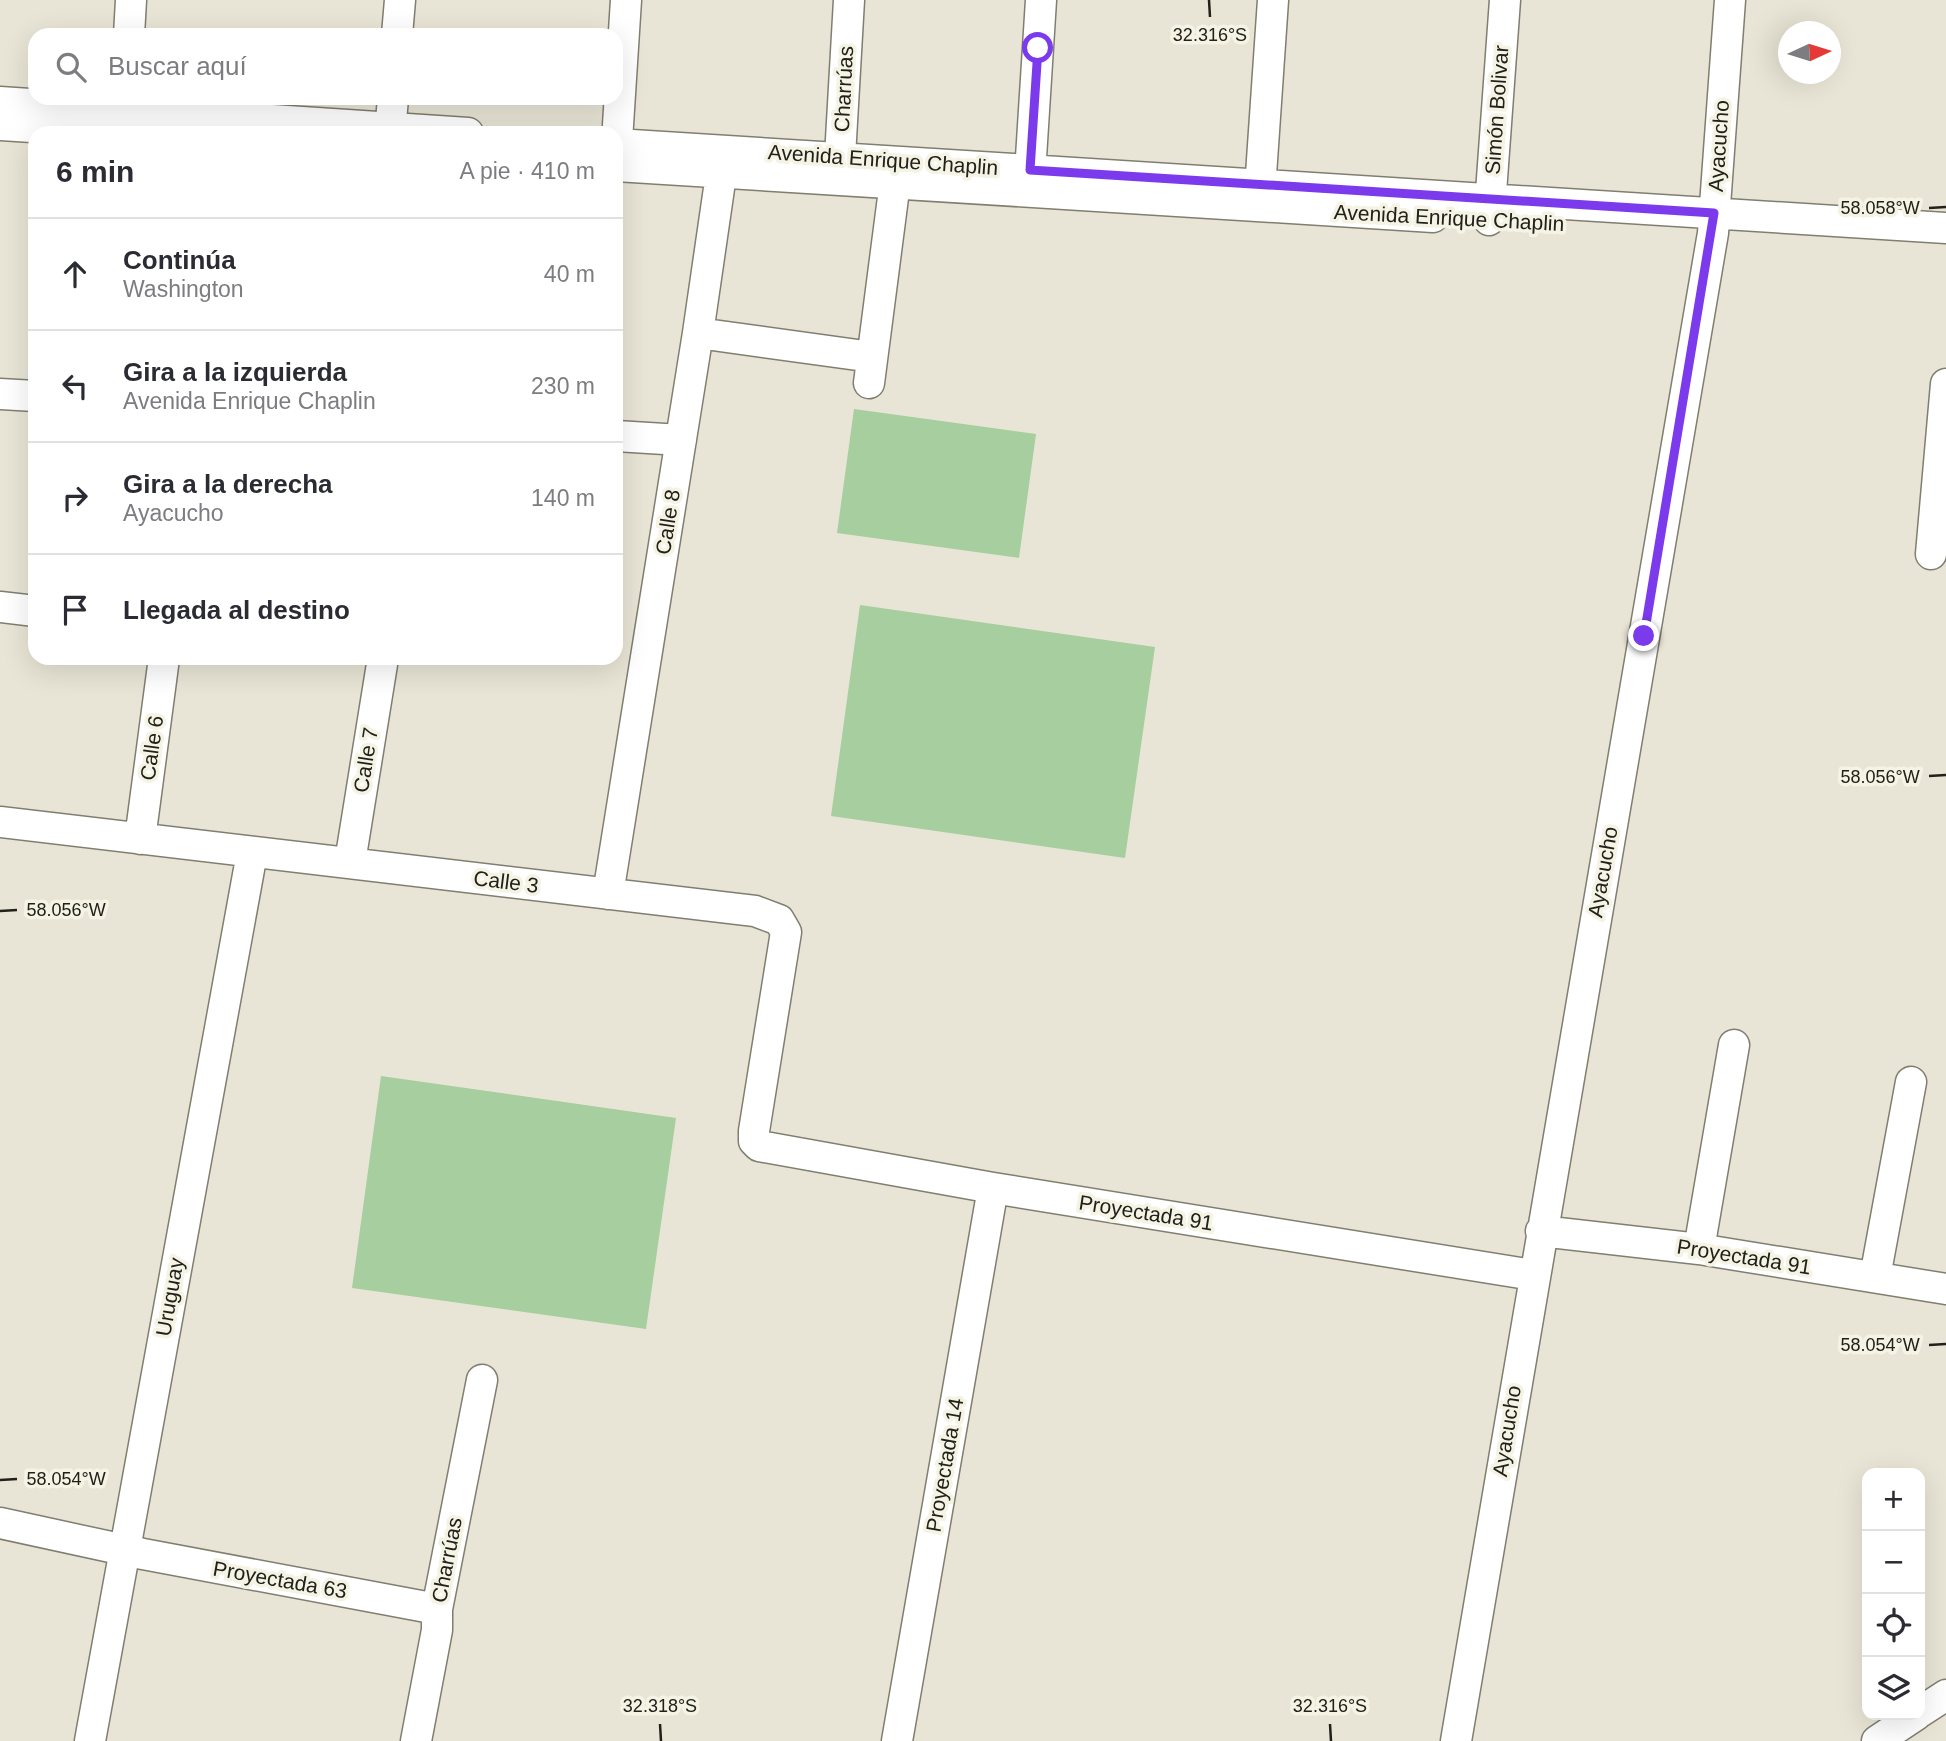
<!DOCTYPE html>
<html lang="es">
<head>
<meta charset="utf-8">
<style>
	:root { --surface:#fff; --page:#f2f2f3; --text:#2b2b33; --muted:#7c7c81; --line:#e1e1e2 }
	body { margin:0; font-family:Helvetica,sans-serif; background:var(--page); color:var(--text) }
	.controls { position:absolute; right:21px; bottom:21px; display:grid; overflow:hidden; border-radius:14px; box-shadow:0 7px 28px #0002 }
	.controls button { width:63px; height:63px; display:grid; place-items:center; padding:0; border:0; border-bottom:2px solid var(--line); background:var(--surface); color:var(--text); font:35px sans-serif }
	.compass { position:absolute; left:1778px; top:21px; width:63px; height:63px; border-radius:50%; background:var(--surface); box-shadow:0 7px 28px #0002; rotate:86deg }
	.stop { position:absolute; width:21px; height:21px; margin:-16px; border:5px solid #7c3aed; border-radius:50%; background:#fff }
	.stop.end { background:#7c3aed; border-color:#fff; box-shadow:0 2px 7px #0008 }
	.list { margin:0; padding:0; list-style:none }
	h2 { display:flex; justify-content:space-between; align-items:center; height:91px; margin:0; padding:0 28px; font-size:30px }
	h2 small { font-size:23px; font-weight:400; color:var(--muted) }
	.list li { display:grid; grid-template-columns:46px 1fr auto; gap:21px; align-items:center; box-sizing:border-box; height:112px; padding:0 28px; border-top:2px solid var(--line) }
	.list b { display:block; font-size:26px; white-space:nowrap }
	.list p { margin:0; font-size:23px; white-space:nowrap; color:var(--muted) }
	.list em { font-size:23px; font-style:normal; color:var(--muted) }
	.icon { flex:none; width:38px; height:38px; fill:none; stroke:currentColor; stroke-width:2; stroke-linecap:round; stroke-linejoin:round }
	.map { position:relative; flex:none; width:1946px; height:1741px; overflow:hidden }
	.search { position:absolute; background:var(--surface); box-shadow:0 7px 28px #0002; left:28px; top:28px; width:595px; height:77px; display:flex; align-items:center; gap:18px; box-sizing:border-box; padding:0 24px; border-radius:21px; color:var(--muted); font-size:26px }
	.panel { position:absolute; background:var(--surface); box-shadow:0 7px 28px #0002; left:28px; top:126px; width:595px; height:539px; border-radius:21px }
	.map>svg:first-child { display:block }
	.green { fill:#a7ce9e }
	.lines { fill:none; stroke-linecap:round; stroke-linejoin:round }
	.minor-casing { stroke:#807e70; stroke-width:33 }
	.minor { stroke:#fff; stroke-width:30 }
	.route { stroke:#7c3aed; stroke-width:9 }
	.ticks { fill:none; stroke:#21201b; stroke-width:2.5 }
	.labels { text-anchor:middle; stroke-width:7; stroke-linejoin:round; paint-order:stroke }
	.street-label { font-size:21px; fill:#21201b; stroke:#f5f3e3 }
	.ticks-label { font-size:18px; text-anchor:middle; fill:#21201b; stroke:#f5f3e3; stroke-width:7; stroke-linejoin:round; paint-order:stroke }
</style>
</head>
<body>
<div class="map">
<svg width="1946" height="1741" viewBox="0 0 1946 1741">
	<rect width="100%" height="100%" fill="#e8e5d6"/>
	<!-- green -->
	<path class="green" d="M854,409L1036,434L1019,558L837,533Z
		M860,605L1155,647L1125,858L831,816Z
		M381,1076L676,1118L646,1329L352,1288Z"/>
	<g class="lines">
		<!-- minor casing -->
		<g class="minor-casing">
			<path id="minor" d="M129,35L131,0
				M397,35L400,0
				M0,102L468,133
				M0,125L125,133
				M390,133L393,98
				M616,144L1946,228
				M616,156L626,0
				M616,166L1433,217
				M839,174L849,0
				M1029,189L1041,0
				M1259,204L1273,0
				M1489,220L1505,0
				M698,333L872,357
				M869,383L895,182
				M0,394L35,396
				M616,436L681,440
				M1931,554L1946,384
				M0,607L35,611
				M0,822L755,911L779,920L786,932L754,1131V1141L759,1146L993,1188L1533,1275
				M140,839L164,658
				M350,862L383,658
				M608,894L698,333L724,154
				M1541,1231L1699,1249L1946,1289
				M1699,1249L1734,1045
				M1875,1277L1911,1082
				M0,1523L143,1554L437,1609
				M1920,1712L1946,1695
				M90,1741L252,853
				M416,1741L437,1630V1609L482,1380
				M897,1741L993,1188
				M1456,1741L1713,233L1730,0
				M1877,1741L1916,1715"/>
		</g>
		<!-- minor -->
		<use href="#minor" class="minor"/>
	</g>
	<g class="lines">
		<!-- route -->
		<path class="route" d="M1038,48L1030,170L1714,213L1644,636"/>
	</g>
	<!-- ticks -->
	<path class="ticks" d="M1209,0L1210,17M1929,208L1946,207M1929,776L1946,775M0,911L17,910M1929,1345L1946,1344M0,1480L17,1479M660,1724L661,1741M1330,1724L1331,1741"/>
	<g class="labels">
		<!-- street labels -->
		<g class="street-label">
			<text transform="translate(844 89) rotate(-87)" y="7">Charrúas</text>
			<text transform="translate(1497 110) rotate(-86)" y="7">Simón Bolivar</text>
			<text transform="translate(1719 146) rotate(-86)" y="7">Ayacucho</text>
			<text transform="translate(883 160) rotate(4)" y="7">Avenida Enrique Chaplin</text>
			<text transform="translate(1449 218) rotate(3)" y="7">Avenida Enrique Chaplin</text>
			<text transform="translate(668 522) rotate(-81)" y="7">Calle 8</text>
			<text transform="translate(152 748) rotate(-82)" y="7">Calle 6</text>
			<text transform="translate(366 760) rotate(-81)" y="7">Calle 7</text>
			<text transform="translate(1603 872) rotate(-80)" y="7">Ayacucho</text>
			<text transform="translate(506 882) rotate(7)" y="7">Calle 3</text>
			<text transform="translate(1146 1213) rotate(9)" y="7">Proyectada 91</text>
			<text transform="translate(1744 1257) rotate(9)" y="7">Proyectada 91</text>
			<text transform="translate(170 1297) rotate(-80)" y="7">Uruguay</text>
			<text transform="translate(1507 1431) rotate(-81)" y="7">Ayacucho</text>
			<text transform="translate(945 1465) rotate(-80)" y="7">Proyectada 14</text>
			<text transform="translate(447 1560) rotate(-79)" y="7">Charrúas</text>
			<text transform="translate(280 1580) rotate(10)" y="7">Proyectada 63</text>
		</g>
	</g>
	<g class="ticks-label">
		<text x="1210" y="41">32.316°S</text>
		<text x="1880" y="214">58.058°W</text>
		<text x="1880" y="783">58.056°W</text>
		<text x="66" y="916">58.056°W</text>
		<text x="1880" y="1351">58.054°W</text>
		<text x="66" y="1485">58.054°W</text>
		<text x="660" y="1712">32.318°S</text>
		<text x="1330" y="1712">32.316°S</text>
	</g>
</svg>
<div class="controls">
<button>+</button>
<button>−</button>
<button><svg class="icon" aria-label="locate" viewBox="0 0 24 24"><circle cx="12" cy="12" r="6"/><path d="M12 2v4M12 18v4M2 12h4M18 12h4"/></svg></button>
<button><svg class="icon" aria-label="layers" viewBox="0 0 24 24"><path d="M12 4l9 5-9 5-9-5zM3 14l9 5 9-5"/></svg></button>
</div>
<svg class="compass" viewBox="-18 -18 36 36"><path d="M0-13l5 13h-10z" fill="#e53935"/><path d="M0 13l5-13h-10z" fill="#7c7c81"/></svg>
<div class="stop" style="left:1038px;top:48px"></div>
<div class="stop end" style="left:1644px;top:636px"></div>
<div class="search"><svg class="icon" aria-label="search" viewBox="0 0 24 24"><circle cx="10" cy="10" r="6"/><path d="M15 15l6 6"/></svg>Buscar aquí</div>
<section class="panel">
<h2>6 min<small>A pie · 410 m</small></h2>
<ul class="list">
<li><svg class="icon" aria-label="ahead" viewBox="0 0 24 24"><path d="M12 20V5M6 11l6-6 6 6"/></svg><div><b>Continúa</b><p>Washington</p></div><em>40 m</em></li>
<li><svg class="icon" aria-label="left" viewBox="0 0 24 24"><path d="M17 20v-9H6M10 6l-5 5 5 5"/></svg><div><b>Gira a la izquierda</b><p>Avenida Enrique Chaplin</p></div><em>230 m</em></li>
<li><svg class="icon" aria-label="right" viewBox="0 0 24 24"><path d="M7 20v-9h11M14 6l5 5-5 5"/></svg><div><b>Gira a la derecha</b><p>Ayacucho</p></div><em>140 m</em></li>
<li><svg class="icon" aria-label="arrive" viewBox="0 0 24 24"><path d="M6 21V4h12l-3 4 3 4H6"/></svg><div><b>Llegada al destino</b></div></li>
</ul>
</section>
</div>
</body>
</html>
